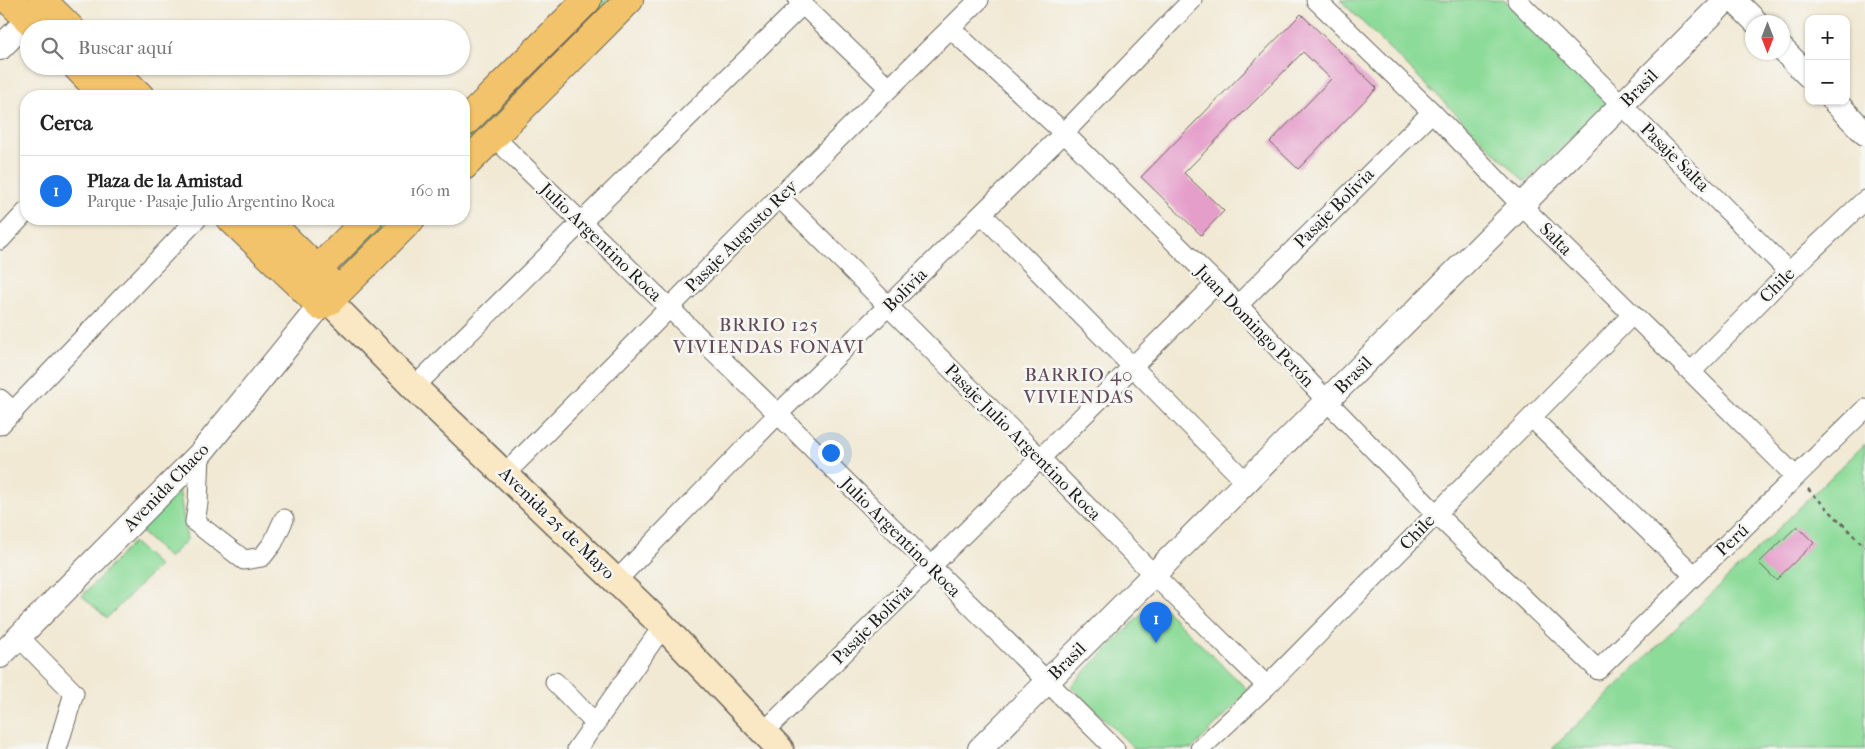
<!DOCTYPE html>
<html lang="es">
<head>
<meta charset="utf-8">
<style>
	:root { --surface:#fff; --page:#f2f2f2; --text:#222; --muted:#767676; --line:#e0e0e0; --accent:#1a73e8 }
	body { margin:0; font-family:"IM FELL French Canon",serif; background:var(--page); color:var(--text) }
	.controls { position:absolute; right:15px; top:15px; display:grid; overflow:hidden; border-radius:10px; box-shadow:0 1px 4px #0004 }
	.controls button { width:45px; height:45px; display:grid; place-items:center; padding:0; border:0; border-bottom:1px solid var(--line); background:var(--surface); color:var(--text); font:25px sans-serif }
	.compass { position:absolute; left:1745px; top:15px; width:45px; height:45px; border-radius:50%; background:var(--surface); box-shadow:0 1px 4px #0004; rotate:180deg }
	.you { position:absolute; left:830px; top:452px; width:18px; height:18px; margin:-12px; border:4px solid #fff; border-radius:50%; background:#1a73e8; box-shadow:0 0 0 8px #1a73e833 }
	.badge { display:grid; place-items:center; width:32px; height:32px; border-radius:50%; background:var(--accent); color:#fff; font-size:16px; font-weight:700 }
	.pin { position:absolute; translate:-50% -41px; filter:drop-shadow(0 1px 2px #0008) }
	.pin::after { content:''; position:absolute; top:26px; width:18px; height:15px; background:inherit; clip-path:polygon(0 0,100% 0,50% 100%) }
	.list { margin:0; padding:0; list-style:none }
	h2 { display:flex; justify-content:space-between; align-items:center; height:65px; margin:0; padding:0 20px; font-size:21px }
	h2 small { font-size:16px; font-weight:400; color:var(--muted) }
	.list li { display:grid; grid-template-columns:32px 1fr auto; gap:15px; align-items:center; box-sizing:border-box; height:70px; padding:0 20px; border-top:1px solid var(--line) }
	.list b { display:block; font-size:19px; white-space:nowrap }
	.list p { margin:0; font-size:16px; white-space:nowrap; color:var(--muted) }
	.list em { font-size:16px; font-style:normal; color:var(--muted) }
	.icon { flex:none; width:28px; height:28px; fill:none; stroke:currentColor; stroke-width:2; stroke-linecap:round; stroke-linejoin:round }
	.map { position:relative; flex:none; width:1865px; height:749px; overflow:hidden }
	.search { position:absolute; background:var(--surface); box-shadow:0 1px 4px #0004; left:20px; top:20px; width:450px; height:55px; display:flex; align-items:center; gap:12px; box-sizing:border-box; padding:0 18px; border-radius:28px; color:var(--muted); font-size:19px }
	.panel { position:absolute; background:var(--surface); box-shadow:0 1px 4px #0004; left:20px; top:90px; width:450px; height:135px; border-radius:20px }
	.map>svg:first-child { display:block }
	.green { fill:#8ddb99; stroke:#547c5a }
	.building { fill:#e59dca }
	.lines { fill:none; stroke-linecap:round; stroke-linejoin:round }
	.minor-casing { stroke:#67645c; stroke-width:21 }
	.tertiary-casing { stroke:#67645c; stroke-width:26 }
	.secondary-casing { stroke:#67645c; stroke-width:29 }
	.primary-casing { stroke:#67645c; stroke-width:30 }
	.path { stroke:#67645c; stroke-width:2.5; stroke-dasharray:4 4; stroke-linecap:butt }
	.minor { stroke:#fff; stroke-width:19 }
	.tertiary { stroke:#fff; stroke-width:24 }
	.secondary { stroke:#fae7c3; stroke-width:26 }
	.primary { stroke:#f2c36a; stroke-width:28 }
	.labels { text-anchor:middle; stroke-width:5; stroke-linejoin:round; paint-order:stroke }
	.street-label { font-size:18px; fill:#1c1c1c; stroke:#f6f6f2 }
	.neighbourhood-label { font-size:19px; letter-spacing:1px; fill:#624959; stroke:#f6f6f2 }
</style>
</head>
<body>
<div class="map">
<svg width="1865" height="749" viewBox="0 0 1865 749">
	<rect width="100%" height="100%" fill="#f6f6f2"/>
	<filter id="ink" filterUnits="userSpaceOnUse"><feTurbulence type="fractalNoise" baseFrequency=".02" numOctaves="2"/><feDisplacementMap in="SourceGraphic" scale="10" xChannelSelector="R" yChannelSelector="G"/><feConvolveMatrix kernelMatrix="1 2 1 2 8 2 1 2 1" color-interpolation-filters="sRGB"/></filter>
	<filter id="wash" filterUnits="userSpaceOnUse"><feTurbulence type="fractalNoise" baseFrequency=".0096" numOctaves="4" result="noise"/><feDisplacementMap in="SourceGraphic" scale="20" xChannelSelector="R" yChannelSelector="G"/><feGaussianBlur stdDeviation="1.12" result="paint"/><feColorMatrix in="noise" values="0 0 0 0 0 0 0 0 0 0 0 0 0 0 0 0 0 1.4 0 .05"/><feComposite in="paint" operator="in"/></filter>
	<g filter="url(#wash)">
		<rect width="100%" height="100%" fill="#f1e9d4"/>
		<!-- green -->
		<path class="green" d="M598,0H618L464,154V135Z
			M1340,0H1504L1609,104L1525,182Z
			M380,219H400L351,268L341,258Z
			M1865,444V749H1552Z
			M179,488L187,540L169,558L138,529Z
			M133,542L159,566L107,618L82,596Z
			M1155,600L1249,691L1192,749H1135L1071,686Z"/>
		<g id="blocks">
			<!-- building -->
			<path class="building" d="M1301,14L1377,88L1298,169L1270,142L1331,79L1303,52L1184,173L1224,211L1201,235L1141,177Z
				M1797,526L1814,543L1776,580L1759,563Z"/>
		</g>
	</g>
	<g filter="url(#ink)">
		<use href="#blocks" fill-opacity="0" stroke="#67645c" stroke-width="1"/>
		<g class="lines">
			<!-- minor casing -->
			<g class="minor-casing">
				<path id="minor" d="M798,0L889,88
					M1316,0L1432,112L1522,206L1691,372L1796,477
					M1517,0L1789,272
					M951,29L1064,133L1238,305L1327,401L1435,513L1598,670L1865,409
					M493,136L778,414L1115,749
					M779,197L1040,458L1154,575L1267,686
					M982,214L1246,482
					M0,240L26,212
					M1238,305L1432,112
					M1691,372L1789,272L1865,200
					M414,387L803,4
					M0,399L14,412
					M1532,418L1694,575
					M0,425L197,219
					M200,454L198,503L195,522L244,560L262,557L273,543L284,519
					M505,474L779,197L979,0
					M617,580L778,414L1064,133L1192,0
					M19,637L74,693L57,749
					M555,682L596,724
					M764,732L1216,284
					M577,749L663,626
					M1200,749L1267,686L1632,315"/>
			</g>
			<!-- tertiary casing -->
			<g class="tertiary-casing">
				<path id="tertiary" d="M1734,0L1756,22
					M0,48L42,6
					M1782,49L1809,76
					M1834,101L1865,133
					M0,656L200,454L320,306
					M980,749L1726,0"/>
			</g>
			<!-- secondary casing -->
			<g class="secondary-casing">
				<path id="secondary" d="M329,301L414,387L663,626L780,749"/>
			</g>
			<!-- primary casing -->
			<g class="primary-casing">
				<path id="primary" d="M9,0L38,29
					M42,0L71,29
					M76,66L105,96
					M109,66L140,96
					M464,123L587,0
					M464,166L629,0
					M231,219L301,286L320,306L329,301L411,219
					M266,219L339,291
					M306,281L368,219"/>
			</g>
			<!-- path -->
			<path class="path" d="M1808,489L1865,547"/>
			<!-- minor -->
			<use href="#minor" class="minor"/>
			<!-- tertiary -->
			<use href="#tertiary" class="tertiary"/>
			<!-- secondary -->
			<use href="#secondary" class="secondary"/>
			<!-- primary -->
			<use href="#primary" class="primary"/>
		</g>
	</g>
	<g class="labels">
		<!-- street labels -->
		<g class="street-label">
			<text transform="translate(1639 88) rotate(-45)" y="6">Brasil</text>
			<text transform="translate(1675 157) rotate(45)" y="6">Pasaje Salta</text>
			<text transform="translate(1334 208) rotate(-45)" y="6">Pasaje Bolivia</text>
			<text transform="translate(741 236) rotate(-45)" y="6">Pasaje Augusto Rey</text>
			<text transform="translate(1556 239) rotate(45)" y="6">Salta</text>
			<text transform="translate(601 242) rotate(44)" y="6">Julio Argentino Roca</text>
			<text transform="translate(1777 285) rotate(-45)" y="6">Chile</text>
			<text transform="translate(905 290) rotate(-45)" y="6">Bolivia</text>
			<text transform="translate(1255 326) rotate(46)" y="6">Juan Domingo Perón</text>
			<text transform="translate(1353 375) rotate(-45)" y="6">Brasil</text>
			<text transform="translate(1023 442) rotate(45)" y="6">Pasaje Julio Argentino Roca</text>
			<text transform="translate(166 487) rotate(-46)" y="6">Avenida Chaco</text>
			<text transform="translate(557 523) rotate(44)" y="6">Avenida 25 de Mayo</text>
			<text transform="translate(1417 532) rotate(-46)" y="6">Chile</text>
			<text transform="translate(901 537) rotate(45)" y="6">Julio Argentino Roca</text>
			<text transform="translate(1732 540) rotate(-43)" y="6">Perú</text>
			<text transform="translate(872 624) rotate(-45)" y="6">Pasaje Bolivia</text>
			<text transform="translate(1067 661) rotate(-45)" y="6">Brasil</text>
		</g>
		<!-- neighbourhood labels -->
		<g class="neighbourhood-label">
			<text x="769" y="331">BRRIO 125<tspan x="769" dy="22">VIVIENDAS FONAVI</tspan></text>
			<text x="1079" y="381">BARRIO 40<tspan x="1079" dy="22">VIVIENDAS</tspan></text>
		</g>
	</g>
</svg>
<div class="controls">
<button>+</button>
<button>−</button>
</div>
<svg class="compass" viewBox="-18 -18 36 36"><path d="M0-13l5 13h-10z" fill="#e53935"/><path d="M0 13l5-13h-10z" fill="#767676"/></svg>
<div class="you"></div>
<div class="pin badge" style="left:1156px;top:643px">1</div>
<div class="search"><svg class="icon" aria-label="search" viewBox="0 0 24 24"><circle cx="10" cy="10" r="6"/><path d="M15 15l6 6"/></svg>Buscar aquí</div>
<section class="panel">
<h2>Cerca<small></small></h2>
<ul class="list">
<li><span class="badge">1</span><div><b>Plaza de la Amistad</b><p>Parque · Pasaje Julio Argentino Roca</p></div><em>160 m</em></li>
</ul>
</section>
</div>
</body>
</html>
